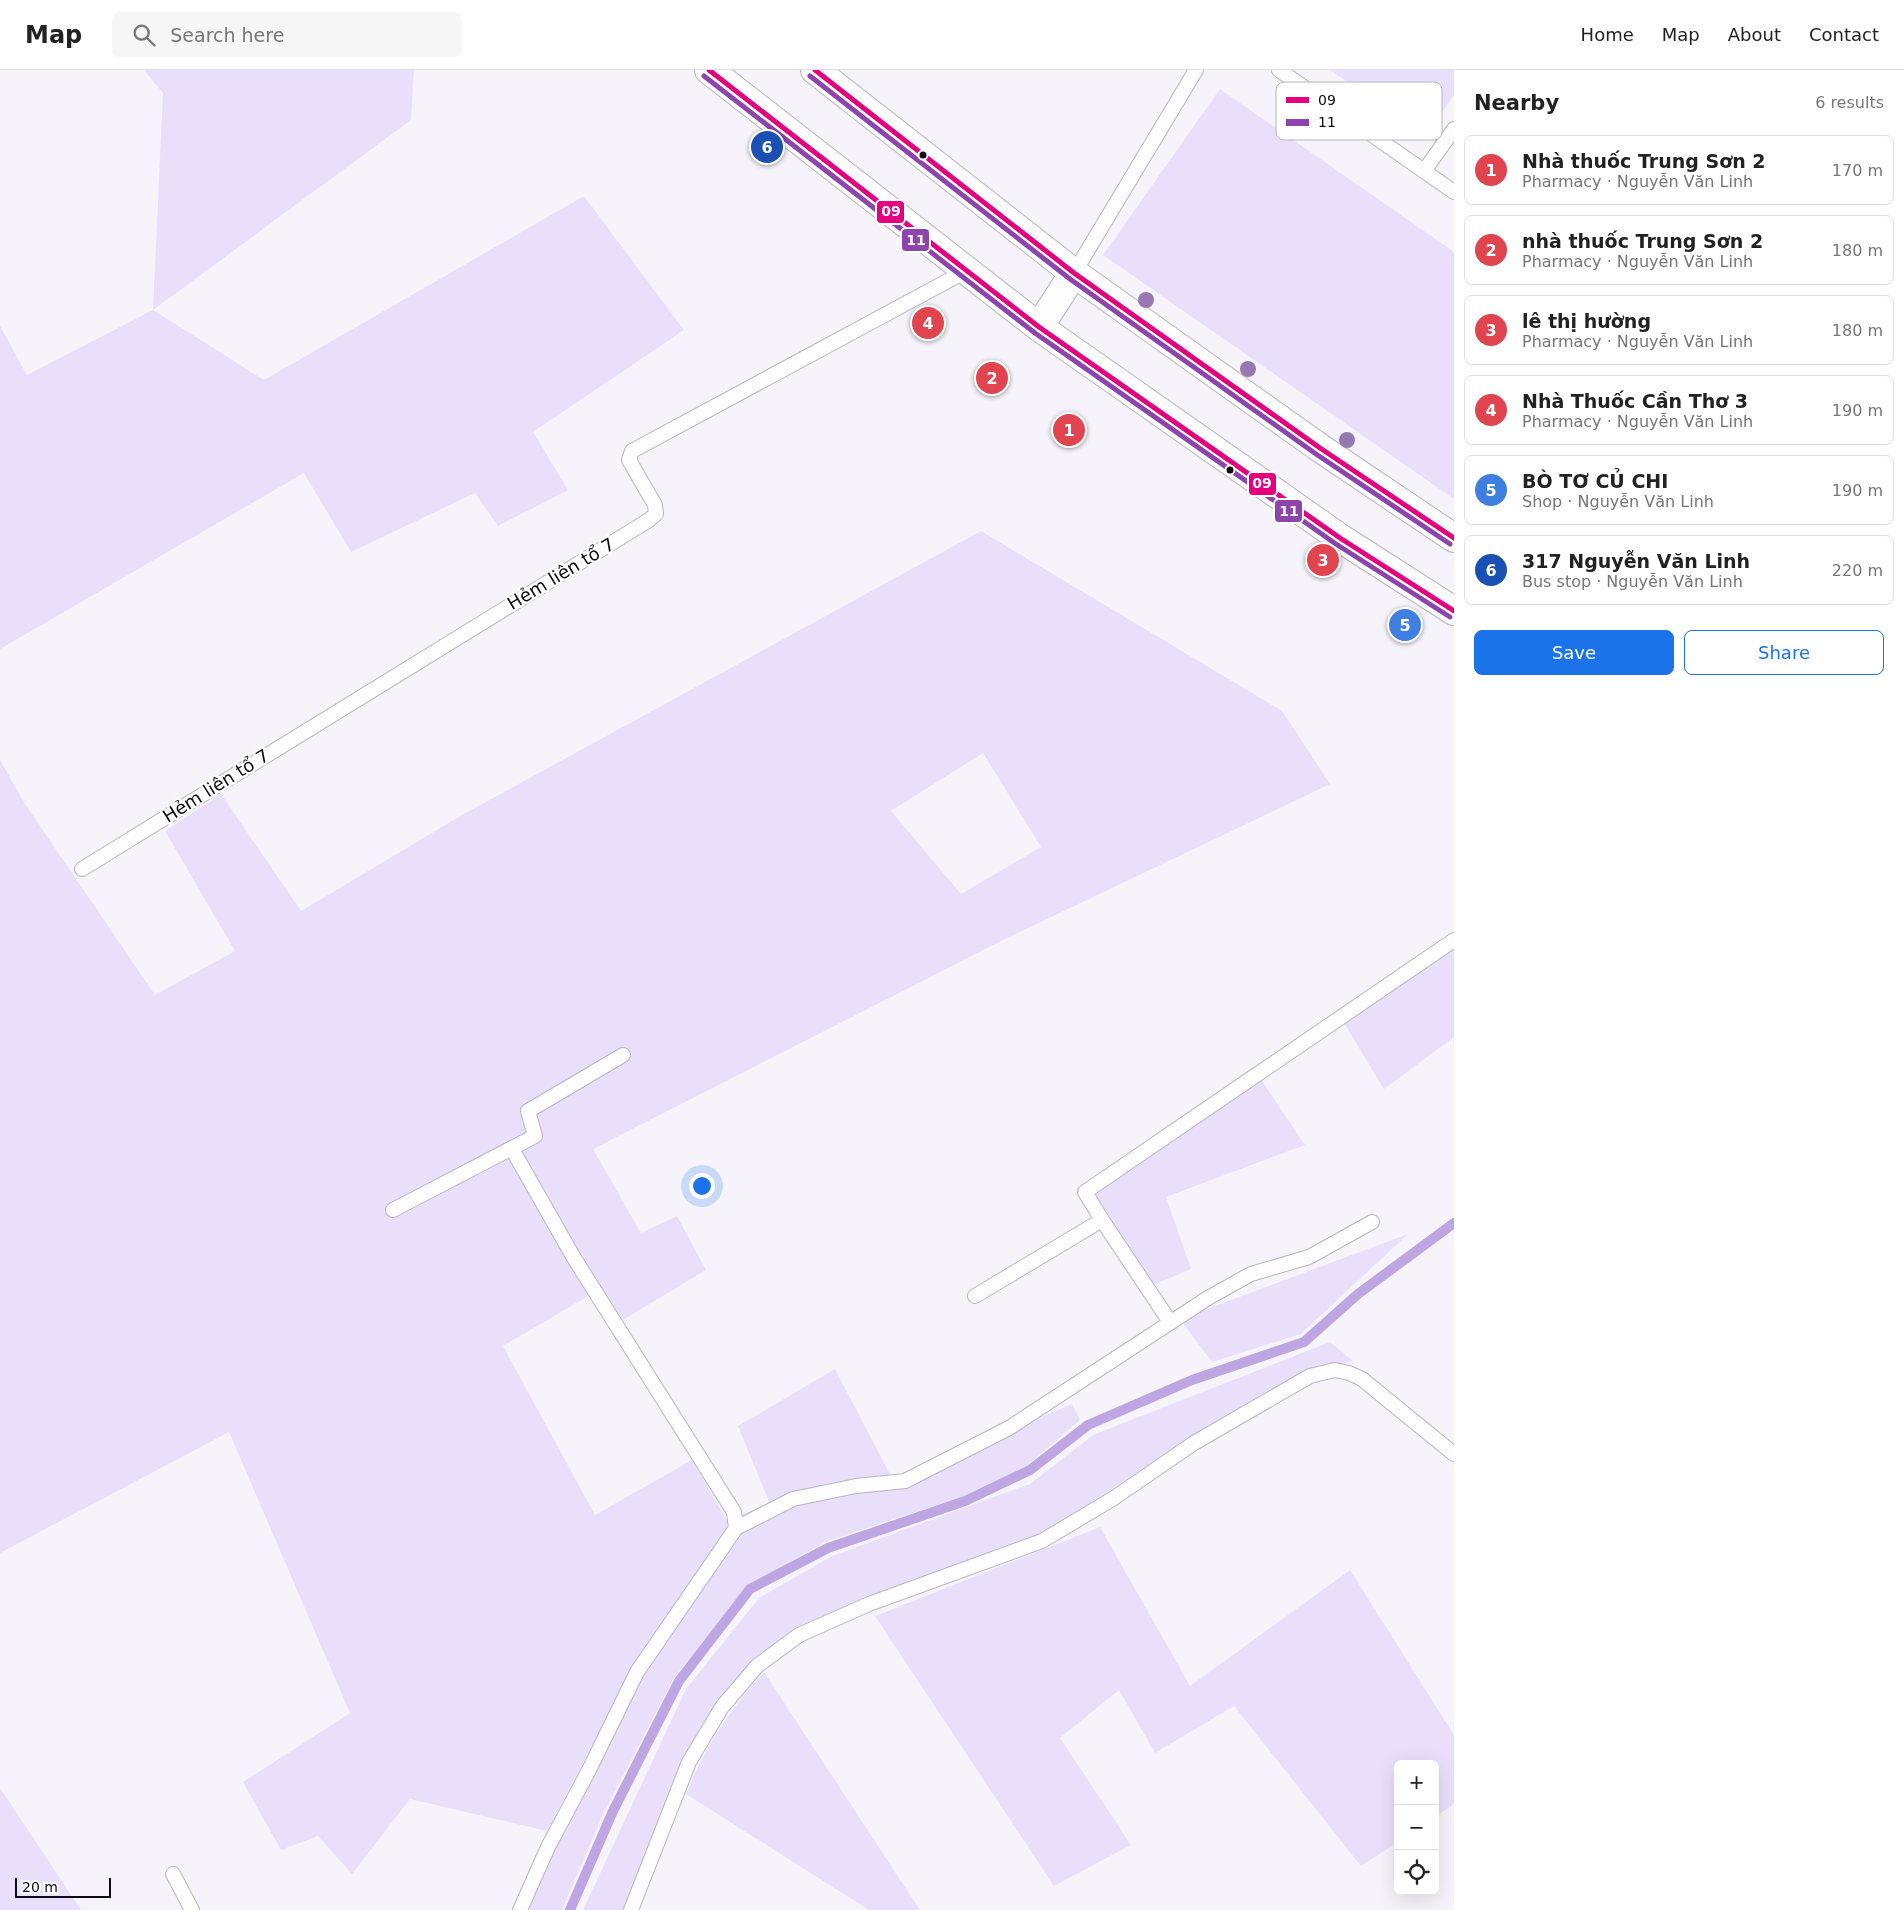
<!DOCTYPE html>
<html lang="en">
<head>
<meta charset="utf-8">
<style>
	:root { --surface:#fff; --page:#f6f6f6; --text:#222; --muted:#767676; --line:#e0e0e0; --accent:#1a73e8 }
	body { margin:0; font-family:"DejaVu Sans",sans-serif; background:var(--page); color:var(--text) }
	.controls { position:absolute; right:15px; bottom:15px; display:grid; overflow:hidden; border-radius:8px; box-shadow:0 5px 20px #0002 }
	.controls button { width:45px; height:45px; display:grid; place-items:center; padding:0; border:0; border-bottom:1px solid var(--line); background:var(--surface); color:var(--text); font:25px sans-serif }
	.scale { position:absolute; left:15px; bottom:12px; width:96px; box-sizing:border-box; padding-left:5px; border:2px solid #0d0a13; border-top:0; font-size:14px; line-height:18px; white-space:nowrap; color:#0d0a13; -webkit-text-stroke:4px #fff; paint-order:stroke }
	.you { position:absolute; left:701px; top:1115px; width:18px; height:18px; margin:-12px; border:4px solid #fff; border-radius:50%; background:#1a73e8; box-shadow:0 0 0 8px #1a73e833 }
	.badge { display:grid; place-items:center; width:32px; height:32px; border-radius:50%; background:var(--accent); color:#fff; font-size:16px; font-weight:700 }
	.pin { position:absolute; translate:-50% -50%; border:2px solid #fff; box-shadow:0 1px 5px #0006 }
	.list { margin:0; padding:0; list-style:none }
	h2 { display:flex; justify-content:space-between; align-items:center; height:65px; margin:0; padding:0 20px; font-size:21px }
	h2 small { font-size:16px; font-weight:400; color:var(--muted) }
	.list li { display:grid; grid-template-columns:32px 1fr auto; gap:15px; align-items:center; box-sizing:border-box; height:70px; margin:0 10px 10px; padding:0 10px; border:1px solid var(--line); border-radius:8px }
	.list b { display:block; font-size:19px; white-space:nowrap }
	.list p { margin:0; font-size:16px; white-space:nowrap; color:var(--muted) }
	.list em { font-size:16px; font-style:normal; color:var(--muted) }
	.actions { display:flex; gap:10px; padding:15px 20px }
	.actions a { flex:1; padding:11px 0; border:1px solid var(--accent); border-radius:8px; text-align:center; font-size:18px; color:var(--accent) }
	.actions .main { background:var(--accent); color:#fff }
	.icon { flex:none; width:28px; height:28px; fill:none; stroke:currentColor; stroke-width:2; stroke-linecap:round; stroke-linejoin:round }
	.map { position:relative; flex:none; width:1454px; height:1840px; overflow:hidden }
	header { display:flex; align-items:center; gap:30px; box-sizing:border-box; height:70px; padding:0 25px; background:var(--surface); border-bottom:1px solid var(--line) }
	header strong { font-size:24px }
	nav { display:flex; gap:28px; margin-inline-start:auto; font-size:18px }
	.search { width:350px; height:45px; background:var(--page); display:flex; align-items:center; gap:12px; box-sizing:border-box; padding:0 18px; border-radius:8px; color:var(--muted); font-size:19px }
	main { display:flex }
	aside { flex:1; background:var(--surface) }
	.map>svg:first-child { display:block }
	.green { fill:#e9dffb; fill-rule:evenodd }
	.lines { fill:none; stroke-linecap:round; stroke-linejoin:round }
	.stream { stroke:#bda6e1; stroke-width:10 }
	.lane-casing { stroke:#b8b5bd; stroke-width:16 }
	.highway-casing { stroke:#b8b5bd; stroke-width:30 }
	.lane { stroke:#fefdfe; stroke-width:14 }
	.highway { stroke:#fefdfe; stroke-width:28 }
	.bus-1-casing { stroke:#fff; stroke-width:9 }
	.bus-2-casing { stroke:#fff; stroke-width:9 }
	.bus-1 { stroke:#e5007d; stroke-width:5 }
	.bus-2 { stroke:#8e44ad; stroke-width:5 }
	.tree { fill:#9579b0 }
	.bus-dot { fill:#0d0a13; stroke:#fff; stroke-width:2 }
	.labels { text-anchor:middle; stroke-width:4.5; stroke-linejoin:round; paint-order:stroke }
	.street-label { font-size:18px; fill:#0d0a13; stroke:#fff }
	.key { fill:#fff; stroke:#b6b6b8; stroke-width:1 }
	.key-label { font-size:14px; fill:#0d0a13 }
	.line-badge { stroke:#fff; stroke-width:2 }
	.badge-label { font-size:14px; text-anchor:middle; font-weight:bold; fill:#fff }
</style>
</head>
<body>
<header>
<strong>Map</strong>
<div class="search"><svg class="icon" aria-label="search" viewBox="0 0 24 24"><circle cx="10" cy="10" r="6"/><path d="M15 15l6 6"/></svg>Search here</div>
<nav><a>Home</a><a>Map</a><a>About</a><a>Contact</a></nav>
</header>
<main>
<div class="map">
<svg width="1454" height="1840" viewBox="0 0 1454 1840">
	<rect width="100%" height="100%" fill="#f6f4fa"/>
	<!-- green -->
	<path class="green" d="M144,0H414L411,50L153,240L264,310L584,126L684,260L533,362L568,420L498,456L475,423L351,482L304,403L0,579V256L27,305L153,240L163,23Z
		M1330,0H1454V25L1426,65Z
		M1220,19L1454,182V429L1103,185Z
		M981,461L1282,641L1330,714L1001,871L593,1079L641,1163L677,1146L706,1200L623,1250L577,1181L565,1187L588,1226L503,1276L595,1445L692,1390L730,1456L633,1598L547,1761L410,1729L352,1804L318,1766L281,1780L243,1712L350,1643L229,1362L0,1483V690L25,734L155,925L235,881L165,761L221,724L301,841L462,745ZM983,683L1041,777L961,824L891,741Z
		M1454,878V967L1384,1019L1344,953Z
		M1262,1011L1305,1075L1166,1127L1191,1199L1153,1215L1108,1154L1094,1124Z
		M1408,1164L1301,1264L1212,1292L1180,1249Z
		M1330,1272L1353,1291L1305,1303L1185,1371L1039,1467L869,1527L799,1558L752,1591L718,1630L685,1685L624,1840H583L686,1619L759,1528L832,1486L1030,1414L1093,1365Z
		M835,1299L893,1410L1072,1334L1080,1350L1024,1398L961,1427L827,1471L746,1517L674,1608L603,1744L562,1840H528L559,1769L643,1605L743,1458V1444L770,1434L738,1356Z
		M1100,1457L1190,1616L1350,1500L1454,1665V1734L1435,1747V1694H1398V1772L1361,1796L1234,1636L1155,1683L1119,1620L1060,1668L1131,1775L1054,1816L875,1546Z
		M764,1602L920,1840H869L686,1724C705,1676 730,1640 764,1602Z
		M0,1718L81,1840H0Z"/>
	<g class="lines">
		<!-- stream -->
		<path class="stream" d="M570,1840L613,1741L679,1611L750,1519L828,1478L965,1431L1030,1400L1088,1355L1192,1310L1304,1272L1358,1224L1454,1153"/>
		<!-- lane casing -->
		<g class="lane-casing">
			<path id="lane" d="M1279,0L1454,122
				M1424,101L1454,59
				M1074,203L1196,0
				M82,799L649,450L656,444L655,435L629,390L632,381L966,201
				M512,1079L574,1188L734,1442L736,1458L637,1602L589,1700L548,1777L520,1840
				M393,1140L535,1066L528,1041L623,985
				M1102,1150L1170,1252
				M975,1226L1102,1150L1085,1122L1454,870
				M736,1458L793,1429L856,1416L905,1411L1009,1358L1208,1228L1251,1204L1309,1187L1372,1152
				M173,1804L192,1840
				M631,1840L689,1692L722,1637L757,1596L799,1565L869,1534L1042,1471L1114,1428L1194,1373L1310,1306L1335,1300L1349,1303L1362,1309L1454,1384"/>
		</g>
		<!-- highway casing -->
		<g class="highway-casing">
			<path id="highway" d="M709,0L1039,257L1340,468L1454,541
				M815,0L1074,203L1320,378L1454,468
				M1039,257L1074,203"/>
		</g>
		<!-- lane -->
		<use href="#lane" class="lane"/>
		<!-- highway -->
		<use href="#highway" class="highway"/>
		<!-- bus-1 casing -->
		<g class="bus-1-casing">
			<path id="bus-1" d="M709,0L1039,257L1340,468L1454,541
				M815,0L1074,203L1320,378L1454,468"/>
		</g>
		<!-- bus-2 casing -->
		<g class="bus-2-casing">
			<path id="bus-2" d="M704,6L1035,263L1336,474L1450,547
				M810,6L1070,209L1316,384L1450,474"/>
		</g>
		<!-- bus-1 -->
		<use href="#bus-1" class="bus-1"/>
		<!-- bus-2 -->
		<use href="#bus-2" class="bus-2"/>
	</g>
	<!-- trees -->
	<g class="tree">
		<circle cx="1146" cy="230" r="8"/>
		<circle cx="1248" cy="299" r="8"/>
		<circle cx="1347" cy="370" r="8"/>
	</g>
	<!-- markers -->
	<g class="bus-dot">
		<circle cx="923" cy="85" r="4.5"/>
		<circle cx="1230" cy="400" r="4.5"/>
	</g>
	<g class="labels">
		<!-- street labels -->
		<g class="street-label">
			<text transform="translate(561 504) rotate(-31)" y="6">Hẻm liên tổ 7</text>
			<text transform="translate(216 716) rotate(-32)" y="6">Hẻm liên tổ 7</text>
		</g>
	</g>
	<!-- legend -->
	<rect x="1276" y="12" width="166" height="58" rx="8" class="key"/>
	<rect x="1286" y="27" width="23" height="6" fill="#e5007d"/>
	<rect x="1286" y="49" width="23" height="7" fill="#8e44ad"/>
	<g class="key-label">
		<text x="1318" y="35">09</text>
		<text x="1318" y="57">11</text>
	</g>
	<g class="line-badge">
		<rect x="876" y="130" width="29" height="24" rx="5" fill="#e5007d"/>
		<rect x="901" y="158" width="29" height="24" rx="5" fill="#8e44ad"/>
		<rect x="1248" y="402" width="29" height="24" rx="5" fill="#e5007d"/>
		<rect x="1274" y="429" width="29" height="24" rx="5" fill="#8e44ad"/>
	</g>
	<g class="badge-label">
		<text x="891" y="146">09</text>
		<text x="916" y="175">11</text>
		<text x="1262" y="418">09</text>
		<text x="1289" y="446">11</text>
	</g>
</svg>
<div class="controls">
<button>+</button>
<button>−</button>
<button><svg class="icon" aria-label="locate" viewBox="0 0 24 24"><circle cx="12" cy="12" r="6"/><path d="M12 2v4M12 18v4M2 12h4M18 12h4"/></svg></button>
</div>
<div class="scale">20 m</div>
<div class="you"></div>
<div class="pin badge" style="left:1069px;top:360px;background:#e0444e">1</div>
<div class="pin badge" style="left:992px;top:308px;background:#e0444e">2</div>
<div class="pin badge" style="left:1323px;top:490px;background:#e0444e">3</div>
<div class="pin badge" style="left:928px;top:253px;background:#e0444e">4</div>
<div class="pin badge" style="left:1405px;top:555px;background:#3f7fe0">5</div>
<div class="pin badge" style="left:767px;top:77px;background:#1a4fb4">6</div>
</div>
<aside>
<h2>Nearby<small>6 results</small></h2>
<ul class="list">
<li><span class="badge" style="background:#e0444e">1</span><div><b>Nhà thuốc Trung Sơn 2</b><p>Pharmacy · Nguyễn Văn Linh</p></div><em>170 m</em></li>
<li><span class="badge" style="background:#e0444e">2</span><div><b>nhà thuốc Trung Sơn 2</b><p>Pharmacy · Nguyễn Văn Linh</p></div><em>180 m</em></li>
<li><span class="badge" style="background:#e0444e">3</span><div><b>lê thị hường</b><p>Pharmacy · Nguyễn Văn Linh</p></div><em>180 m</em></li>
<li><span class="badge" style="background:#e0444e">4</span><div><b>Nhà Thuốc Cần Thơ 3</b><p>Pharmacy · Nguyễn Văn Linh</p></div><em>190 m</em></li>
<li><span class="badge" style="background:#3f7fe0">5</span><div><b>BÒ TƠ CỦ CHI</b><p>Shop · Nguyễn Văn Linh</p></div><em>190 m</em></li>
<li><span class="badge" style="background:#1a4fb4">6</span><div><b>317 Nguyễn Văn Linh</b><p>Bus stop · Nguyễn Văn Linh</p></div><em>220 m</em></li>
</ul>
<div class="actions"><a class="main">Save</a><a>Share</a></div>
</aside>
</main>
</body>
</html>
